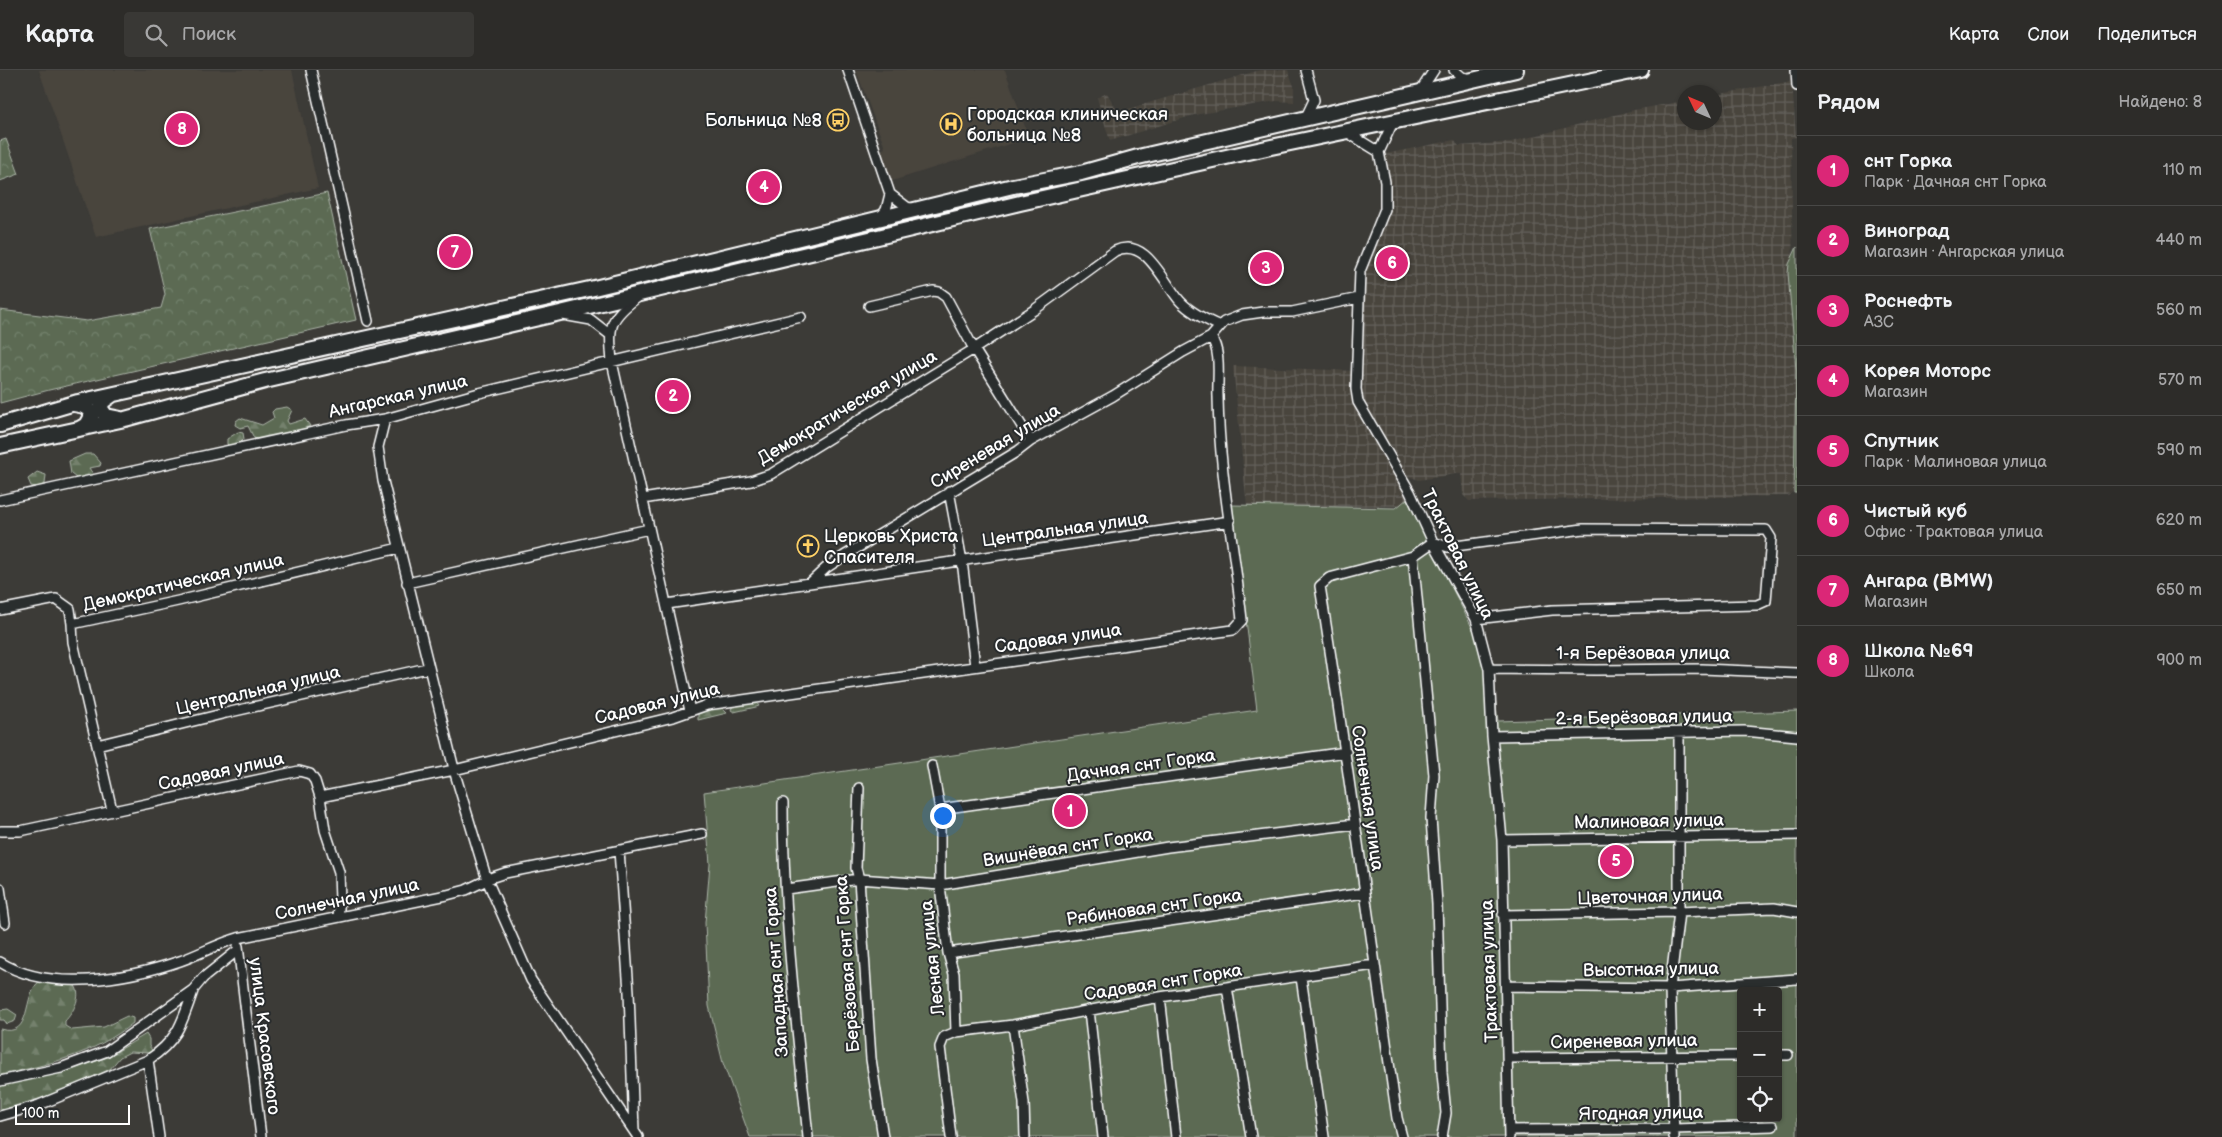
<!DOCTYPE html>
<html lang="ru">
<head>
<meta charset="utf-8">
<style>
	:root { --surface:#2d2c29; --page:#393835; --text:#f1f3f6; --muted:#a7a7a8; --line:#484846; --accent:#db2777 }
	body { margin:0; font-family:"Balsamiq Sans",sans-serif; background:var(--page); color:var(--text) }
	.controls { position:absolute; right:15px; bottom:15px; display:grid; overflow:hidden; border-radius:5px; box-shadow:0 1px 4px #0004 }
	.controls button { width:45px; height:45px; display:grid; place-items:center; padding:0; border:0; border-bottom:1px solid var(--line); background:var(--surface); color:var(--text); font:25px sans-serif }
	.compass { position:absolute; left:1677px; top:15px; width:45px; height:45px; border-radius:50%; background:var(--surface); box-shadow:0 1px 4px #0004; rotate:314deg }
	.scale { position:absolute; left:15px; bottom:12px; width:115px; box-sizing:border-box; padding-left:5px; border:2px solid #fff; border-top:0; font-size:14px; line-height:18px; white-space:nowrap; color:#fff; -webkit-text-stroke:4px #2a2d2e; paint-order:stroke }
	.you { position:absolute; left:942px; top:745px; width:18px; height:18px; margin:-12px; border:4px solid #fff; border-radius:50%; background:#1a73e8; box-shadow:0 0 0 8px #1a73e833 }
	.badge { display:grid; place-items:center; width:32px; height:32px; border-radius:50%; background:var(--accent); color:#fff; font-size:16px; font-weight:700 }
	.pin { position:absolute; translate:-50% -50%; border:2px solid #fff; box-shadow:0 1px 5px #0006 }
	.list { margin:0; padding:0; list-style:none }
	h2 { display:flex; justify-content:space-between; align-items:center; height:65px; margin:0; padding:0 20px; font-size:21px }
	h2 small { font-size:16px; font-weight:400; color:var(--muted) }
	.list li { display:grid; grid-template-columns:32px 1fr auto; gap:15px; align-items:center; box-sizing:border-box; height:70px; padding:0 20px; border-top:1px solid var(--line) }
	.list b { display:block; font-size:19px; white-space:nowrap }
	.list p { margin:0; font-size:16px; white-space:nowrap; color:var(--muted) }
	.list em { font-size:16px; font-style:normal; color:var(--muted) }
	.icon { flex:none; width:28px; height:28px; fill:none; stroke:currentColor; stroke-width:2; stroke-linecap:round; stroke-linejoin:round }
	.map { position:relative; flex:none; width:1797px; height:1067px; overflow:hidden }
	header { display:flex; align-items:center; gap:30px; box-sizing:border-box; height:70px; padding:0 25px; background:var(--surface); border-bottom:1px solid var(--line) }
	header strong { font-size:24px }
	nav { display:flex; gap:28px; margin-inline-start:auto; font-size:18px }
	.search { width:350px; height:45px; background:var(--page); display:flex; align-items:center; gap:12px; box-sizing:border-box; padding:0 18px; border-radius:5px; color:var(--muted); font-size:19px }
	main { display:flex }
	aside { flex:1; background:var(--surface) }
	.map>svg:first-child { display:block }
	.built { fill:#49453e }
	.industrial { fill:url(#industrial-grid) }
	.forest { fill:url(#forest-firs); stroke:#adb5a9 }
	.park { fill:url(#park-crowns); stroke:#adb5a9 }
	.garden { fill:#5b6b53; stroke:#adb5a9; fill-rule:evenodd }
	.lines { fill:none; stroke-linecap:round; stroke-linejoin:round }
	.minor-casing { stroke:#fff; stroke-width:12 }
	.primary-casing { stroke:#fff; stroke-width:18 }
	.minor { stroke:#2a2d2e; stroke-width:9 }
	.primary { stroke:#2a2d2e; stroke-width:14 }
	.labels { text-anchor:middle; stroke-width:4; stroke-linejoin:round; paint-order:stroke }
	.poi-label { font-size:18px; fill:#fff; stroke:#2a2d2e; text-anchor:start }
	.street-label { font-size:18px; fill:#fff; stroke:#2a2d2e }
</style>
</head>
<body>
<header>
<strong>Карта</strong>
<div class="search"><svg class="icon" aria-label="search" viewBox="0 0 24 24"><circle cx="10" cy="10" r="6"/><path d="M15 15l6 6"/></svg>Поиск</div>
<nav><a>Карта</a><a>Слои</a><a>Поделиться</a></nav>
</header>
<main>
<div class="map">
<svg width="1797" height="1067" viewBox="0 0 1797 1067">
	<defs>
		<pattern id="industrial-grid" width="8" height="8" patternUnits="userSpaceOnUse" patternTransform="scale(1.25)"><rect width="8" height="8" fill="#49453e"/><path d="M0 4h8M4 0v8" fill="none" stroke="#64615b"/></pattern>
		<pattern id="forest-firs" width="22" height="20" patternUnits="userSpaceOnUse" patternTransform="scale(1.25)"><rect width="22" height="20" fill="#5b6b53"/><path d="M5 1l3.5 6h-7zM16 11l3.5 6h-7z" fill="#74816d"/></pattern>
		<pattern id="park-crowns" width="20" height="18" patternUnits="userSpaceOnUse" patternTransform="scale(1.25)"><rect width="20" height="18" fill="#5b6b53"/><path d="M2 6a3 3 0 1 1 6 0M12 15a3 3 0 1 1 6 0" fill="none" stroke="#74816d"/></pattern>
	</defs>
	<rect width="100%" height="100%" fill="#3c3b37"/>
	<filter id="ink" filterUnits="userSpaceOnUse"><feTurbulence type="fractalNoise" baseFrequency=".02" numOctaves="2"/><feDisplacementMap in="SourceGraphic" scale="10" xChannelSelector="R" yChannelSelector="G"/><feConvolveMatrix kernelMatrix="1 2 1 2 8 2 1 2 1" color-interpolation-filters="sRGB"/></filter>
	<g filter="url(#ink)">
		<!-- built -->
		<path class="built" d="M39,0H292L318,118L96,167Z
			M856,0H1005L1029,68L892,111L881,80L885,78Z"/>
		<!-- industrial -->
		<path class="industrial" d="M1260,0H1288L1294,16V32L1276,31L1194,45L1110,71L1097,28L1107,23L1118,42Z
			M1792,11L1796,67L1791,68L1794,290L1797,291V335L1795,338L1797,418L1788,426L1469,431L1463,425L1461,403L1419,410L1399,403L1416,436L1247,437L1233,296L1356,301L1360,201L1385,139L1380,85L1454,70L1459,76L1511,72L1634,40L1684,31V52H1714L1715,25Z"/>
		<!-- forest -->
		<path class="forest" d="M287,337L292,340L287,351L289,354L305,349L310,356L299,362L258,370L254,368L248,356L240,358L235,355L236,351L240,348L262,355L274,348L272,342L275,339Z
			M238,362L243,363L244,369L239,374L229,376L227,374V369Z
			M85,384H93L101,393L100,396L89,398L93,404L90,408H76L71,404L69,391Z
			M37,402L46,405L45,414L37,417L31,416L28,409Z
			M756,632L759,636L756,637L734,642L731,640L733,635Z
			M721,637L727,643L698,650V643L701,641Z
			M40,911L72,913C85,922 73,943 65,951V956L72,960L104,957L127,946L133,948V953C95,984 47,995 0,1005V959C34,969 21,924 40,911Z
			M8,939L17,945L15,951L7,954L4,950H0V940Z
			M146,964L149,969V976L152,980L149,983L130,982L120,987L110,999L61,1022L0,1041V1016L70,1000L108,987Z"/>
		<!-- park -->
		<path class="park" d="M6,69L19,104L0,111V71Z
			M327,123L356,250L49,320L0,333V240L87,251L161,238L165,224L150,159Z"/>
		<!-- garden -->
		<path class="garden" d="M1797,177V423H1794L1796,300L1788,203L1789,194Z
			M1407,429L1491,595L1498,651L1797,641V1067H750L723,993L709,936L705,853L710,794L704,722L1257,640L1232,435L1396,438ZM1741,921H1778V1048H1741Z"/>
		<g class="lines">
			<!-- minor casing -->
			<g class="minor-casing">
				<path id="minor" d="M311,0L368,251
					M848,0L890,124L886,140L879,149
					M1454,0L1462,7L1471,9
					M1796,0L1797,16
					M1419,23L1434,0
					M1305,49L1314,30L1306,0
					M1348,63L1379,82
					M1379,82L1385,112V139L1360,201L1356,319L1358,332L1410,422L1433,472L1476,549L1489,599L1492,666L1502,770L1509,1067
					M1379,82L1393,52
					M890,124L907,137L915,139
					M638,227C608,249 609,256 612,292L690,641
					M869,236L933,221L939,222L946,227L974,279L1034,240L1115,181C1146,166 1163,212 1180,231C1190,242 1206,250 1220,256
					M563,245L591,250L609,264
					M1211,267L1224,252L1242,245L1263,242H1292L1359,228
					M385,349L378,377L383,411L456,707L487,810L531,910L638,1067
					M949,421L962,491L975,596
					M643,429L751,411L771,404L974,279L1031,371
					M0,430L346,355L385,349L479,323L801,247
					M1433,472L1448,477L1583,459L1766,460L1771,468L1766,531L1757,535L1552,540L1476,549
					M1413,486L1434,705L1431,748L1437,834L1442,1003L1446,1043L1442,1067
					M407,513L649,459
					M667,534L1230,451
					M0,540L56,529L70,539L72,554
					M1489,599L1596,600L1702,599L1797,603
					M1492,666L1744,661L1797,666
					M97,675L226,643L427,598
					M932,696L940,739V815L948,883L954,904L956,962L944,967L940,977L951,1067
					M859,718L856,798L859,809L871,989L883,1067
					M320,727L325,760L339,802L340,830L338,846
					M783,733C783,845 797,956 808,1067
					M940,739L1346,682
					M112,740L73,572L72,554L178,531L399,478
					M1,761H20L76,749L299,701L310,704L315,711L320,727L454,700L673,647L707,635L1233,560L1242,550C1234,475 1219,402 1218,327C1217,308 1222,283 1211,267L1183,282L1113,326L1031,371L1018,381L844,486L826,498L810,513
					M1502,770L1797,765
					M619,780L629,922L634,1061
					M0,818L5,853
					M786,819L859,809L940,815L1168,777L1355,754
					M1503,845L1679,842L1774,838L1797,842
					M238,876L261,1067
					M948,883L1364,823
					M0,892C50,923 127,909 180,891C200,884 217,874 238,868L447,825L466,820L493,807L505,803L702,764
					M1301,907L1324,1067
					M1506,916L1670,918L1797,909
					M1227,917L1251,1067
					M1160,927L1176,1067
					M1089,940L1103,1067
					M1013,955L1024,1033L1025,1067
					M956,962L1013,955L1160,927L1374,895
					M1778,985H1788
					M1508,988L1741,986
					M148,990L159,1067
					M0,1011L61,998L107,981L193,920L203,908L238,880
					M0,1046L39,1035L148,990C178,970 182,953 193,921
					M1509,1060L1674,1059L1773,1056
					M1402,1067L1397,1048C1371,871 1348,693 1320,516L1329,508L1413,486L1433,472
					M1674,1067L1670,918L1679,842V663"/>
			</g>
			<!-- primary casing -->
			<g class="primary-casing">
				<path id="primary" d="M112,325L102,332L101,339L106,346L121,349
					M74,334L85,336L92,344L86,355L79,359
					M0,355L78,332L594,218L1013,116L1081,103L1138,87L1516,0
					M0,376L125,349L265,311L556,244L1020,133L1271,77L1641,0"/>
			</g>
			<!-- minor -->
			<use href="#minor" class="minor"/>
			<!-- primary -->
			<use href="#primary" class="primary"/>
		</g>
	</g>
	<!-- icons -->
	<defs>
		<g id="bus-ring" transform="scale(1.125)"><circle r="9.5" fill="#2a2d2e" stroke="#ffd166" stroke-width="1.5"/><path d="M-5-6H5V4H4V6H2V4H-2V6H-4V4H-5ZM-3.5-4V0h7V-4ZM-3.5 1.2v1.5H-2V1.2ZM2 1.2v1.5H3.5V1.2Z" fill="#ffd166"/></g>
		<g id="hospital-ring" transform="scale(1.125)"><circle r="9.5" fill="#2a2d2e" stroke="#ffd166" stroke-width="1.5"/><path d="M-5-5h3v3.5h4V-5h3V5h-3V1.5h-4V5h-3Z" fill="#ffd166"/></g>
		<g id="church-ring" transform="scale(1.125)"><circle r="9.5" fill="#2a2d2e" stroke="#ffd166" stroke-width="1.5"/><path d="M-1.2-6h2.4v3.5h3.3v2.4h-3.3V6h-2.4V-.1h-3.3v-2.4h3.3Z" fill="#ffd166"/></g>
	</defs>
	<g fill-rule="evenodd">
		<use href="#bus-ring" x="838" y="50"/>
		<use href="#hospital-ring" x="951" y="54"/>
		<use href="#church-ring" x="808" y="476"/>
	</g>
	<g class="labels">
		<!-- poi labels -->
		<g class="poi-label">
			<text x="967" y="50">Городская клиническая<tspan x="967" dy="21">больница №8</tspan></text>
			<text x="822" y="56" text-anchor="end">Больница №8</text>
			<text x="824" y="472">Церковь Христа<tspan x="824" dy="21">Спасителя</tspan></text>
		</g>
		<!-- street labels -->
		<g class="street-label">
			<text transform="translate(398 326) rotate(-13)" y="6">Ангарская улица</text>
			<text transform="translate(847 337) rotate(-31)" y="6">Демократическая улица</text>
			<text transform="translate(995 376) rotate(-31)" y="6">Сиреневая улица</text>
			<text transform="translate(1065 459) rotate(-8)" y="6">Центральная улица</text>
			<text transform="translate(1458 484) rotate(64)" y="6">Трактовая улица</text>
			<text transform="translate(183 512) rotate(-13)" y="6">Демократическая улица</text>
			<text transform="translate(1058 568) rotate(-8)" y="6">Садовая улица</text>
			<text x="1643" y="589">1-я Берёзовая улица</text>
			<text transform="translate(258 620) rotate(-13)" y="6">Центральная улица</text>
			<text transform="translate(657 633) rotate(-14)" y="6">Садовая улица</text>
			<text transform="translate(1644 647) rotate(-1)" y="6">2-я Берёзовая улица</text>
			<text transform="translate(1141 695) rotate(-8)" y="6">Дачная снт Горка</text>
			<text transform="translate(221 701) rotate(-12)" y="6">Садовая улица</text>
			<text transform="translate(1368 728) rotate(82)" y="6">Солнечная улица</text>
			<text transform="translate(1649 751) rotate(-1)" y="6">Малиновая улица</text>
			<text transform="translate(1068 777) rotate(-9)" y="6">Вишнёвая снт Горка</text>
			<text transform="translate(1650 826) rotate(-2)" y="6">Цветочная улица</text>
			<text transform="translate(347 829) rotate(-12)" y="6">Солнечная улица</text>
			<text transform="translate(1154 837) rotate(-8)" y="6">Рябиновая снт Горка</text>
			<text transform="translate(932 888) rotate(-96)" y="6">Лесная улица</text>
			<text transform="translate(847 894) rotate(-94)" y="6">Берёзовая снт Горка</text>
			<text transform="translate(1651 899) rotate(-1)" y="6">Высотная улица</text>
			<text transform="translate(1489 901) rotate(-92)" y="6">Трактовая улица</text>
			<text transform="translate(776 902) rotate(-94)" y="6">Западная снт Горка</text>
			<text transform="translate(1163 912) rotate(-9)" y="6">Садовая снт Горка</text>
			<text transform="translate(265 966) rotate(83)" y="6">улица Красовского</text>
			<text transform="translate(1624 971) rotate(-1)" y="6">Сиреневая улица</text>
			<text transform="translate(1641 1043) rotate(-1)" y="6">Ягодная улица</text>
		</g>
	</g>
</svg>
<div class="controls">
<button>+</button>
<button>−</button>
<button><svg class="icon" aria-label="locate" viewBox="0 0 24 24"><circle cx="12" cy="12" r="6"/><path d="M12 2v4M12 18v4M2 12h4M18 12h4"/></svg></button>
</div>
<svg class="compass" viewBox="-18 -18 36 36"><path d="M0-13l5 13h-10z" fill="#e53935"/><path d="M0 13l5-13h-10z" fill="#a7a7a8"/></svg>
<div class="scale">100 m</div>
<div class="you"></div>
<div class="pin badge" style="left:1070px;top:741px">1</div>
<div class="pin badge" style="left:673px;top:326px">2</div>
<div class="pin badge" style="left:1266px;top:198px">3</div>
<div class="pin badge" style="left:764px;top:117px">4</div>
<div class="pin badge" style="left:1616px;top:791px">5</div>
<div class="pin badge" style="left:1392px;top:193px">6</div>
<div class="pin badge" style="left:455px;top:182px">7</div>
<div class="pin badge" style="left:182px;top:59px">8</div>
</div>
<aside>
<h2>Рядом<small>Найдено: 8</small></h2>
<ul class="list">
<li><span class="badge">1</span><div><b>снт Горка</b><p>Парк · Дачная снт Горка</p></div><em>110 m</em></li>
<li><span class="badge">2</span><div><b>Виноград</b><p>Магазин · Ангарская улица</p></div><em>440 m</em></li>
<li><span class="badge">3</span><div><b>Роснефть</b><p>АЗС</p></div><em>560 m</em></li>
<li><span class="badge">4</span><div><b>Корея Моторс</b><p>Магазин</p></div><em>570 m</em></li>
<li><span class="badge">5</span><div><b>Спутник</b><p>Парк · Малиновая улица</p></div><em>590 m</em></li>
<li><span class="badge">6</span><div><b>Чистый куб</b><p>Офис · Трактовая улица</p></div><em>620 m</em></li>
<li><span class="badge">7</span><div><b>Ангара (BMW)</b><p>Магазин</p></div><em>650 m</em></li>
<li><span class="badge">8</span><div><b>Школа №69</b><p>Школа</p></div><em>900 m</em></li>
</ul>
</aside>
</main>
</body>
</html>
